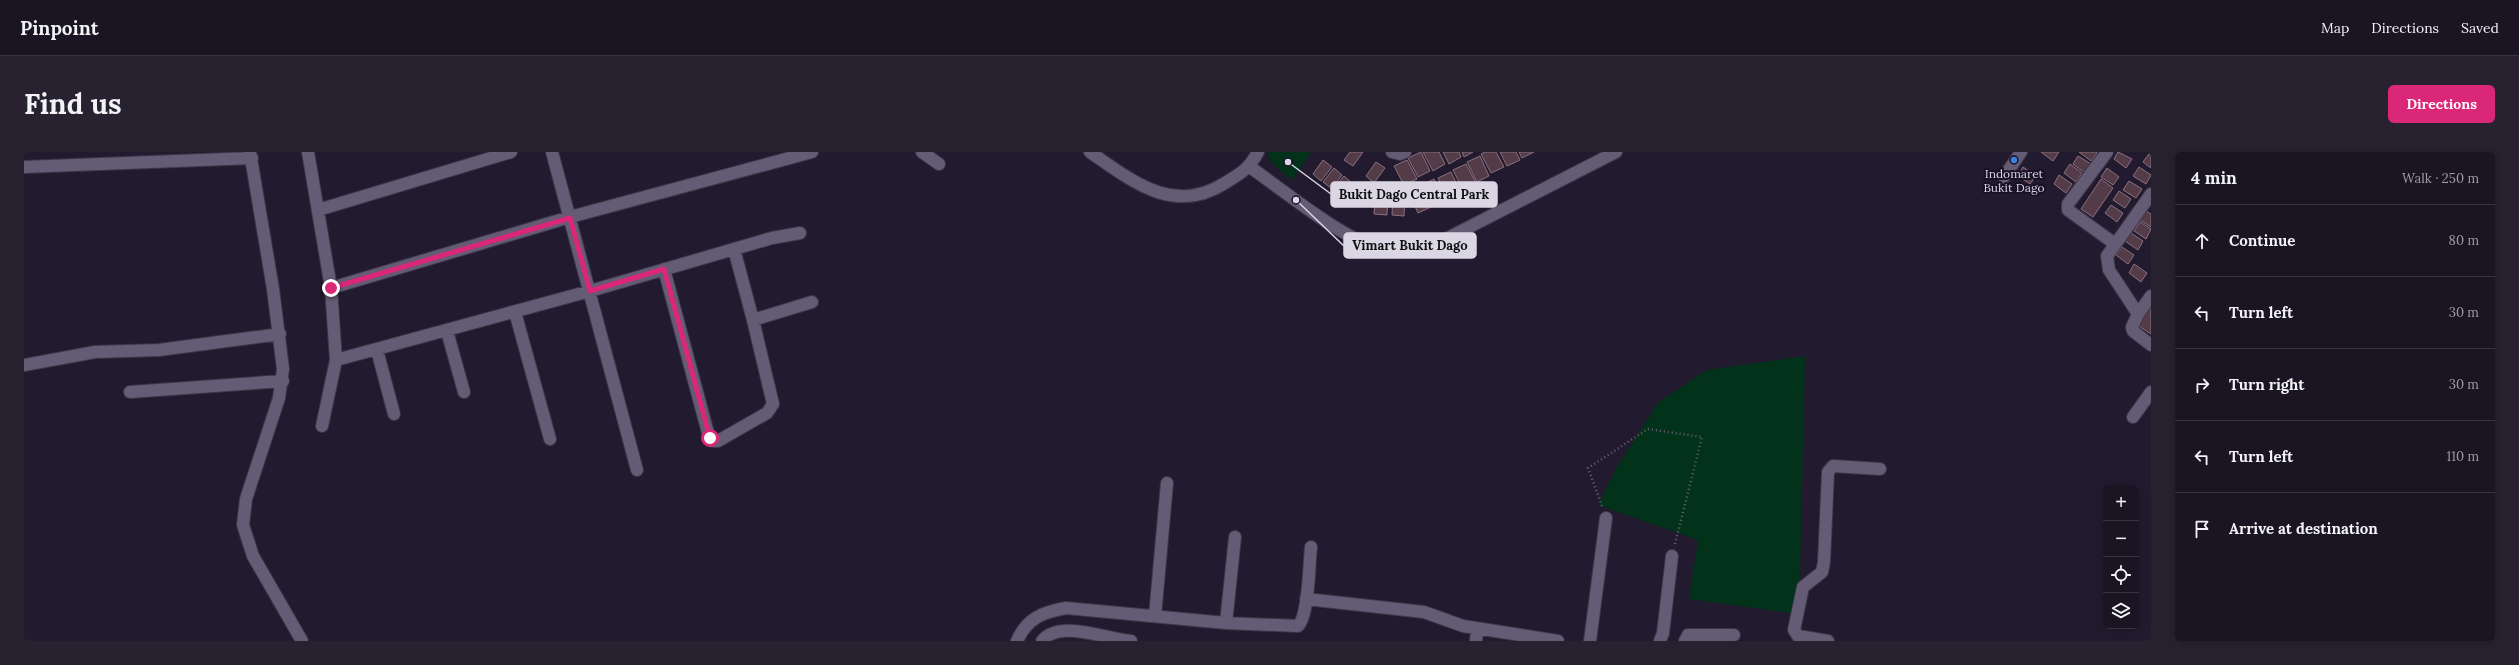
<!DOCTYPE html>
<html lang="en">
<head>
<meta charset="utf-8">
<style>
	:root { --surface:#1a1423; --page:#272130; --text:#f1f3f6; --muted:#9f9ea6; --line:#383341; --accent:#db2777 }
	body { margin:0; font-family:Lora,serif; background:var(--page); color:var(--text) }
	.controls { position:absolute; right:12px; bottom:12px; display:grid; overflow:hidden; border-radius:6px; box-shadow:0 2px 10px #0003 }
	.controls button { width:36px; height:36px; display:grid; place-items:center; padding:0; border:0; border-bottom:1px solid var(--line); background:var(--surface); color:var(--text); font:20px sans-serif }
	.stop { position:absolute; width:12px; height:12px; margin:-9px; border:3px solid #db2777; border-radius:50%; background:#fff }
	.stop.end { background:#db2777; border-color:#fff; box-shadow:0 1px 4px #0008 }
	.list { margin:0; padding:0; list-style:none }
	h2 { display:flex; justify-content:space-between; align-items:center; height:52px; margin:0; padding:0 16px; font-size:17px }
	h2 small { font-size:13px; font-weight:400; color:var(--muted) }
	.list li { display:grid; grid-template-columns:26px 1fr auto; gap:12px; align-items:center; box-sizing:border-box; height:72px; padding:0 16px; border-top:1px solid var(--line) }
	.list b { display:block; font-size:15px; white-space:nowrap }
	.list em { font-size:13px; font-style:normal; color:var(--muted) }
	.icon { flex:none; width:22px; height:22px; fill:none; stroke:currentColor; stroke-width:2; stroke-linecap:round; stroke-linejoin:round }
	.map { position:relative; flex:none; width:2127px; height:489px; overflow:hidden; border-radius:6px }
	header { display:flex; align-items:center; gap:24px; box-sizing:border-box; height:56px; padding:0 20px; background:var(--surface); border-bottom:1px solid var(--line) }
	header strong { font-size:19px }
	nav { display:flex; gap:22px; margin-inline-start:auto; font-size:14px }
	.intro { display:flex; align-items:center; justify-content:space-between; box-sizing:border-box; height:96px; padding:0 24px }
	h1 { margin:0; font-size:28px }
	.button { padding:10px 18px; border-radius:6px; background:var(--accent); color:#fff; font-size:14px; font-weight:700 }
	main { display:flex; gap:24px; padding:0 24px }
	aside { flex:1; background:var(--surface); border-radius:6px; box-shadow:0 2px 10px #0003 }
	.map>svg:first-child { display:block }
	.green { fill:#023219 }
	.building { fill:#533b48; stroke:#8b707e }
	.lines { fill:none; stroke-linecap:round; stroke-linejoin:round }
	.minor-casing { stroke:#3d3748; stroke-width:14 }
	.path { stroke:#686273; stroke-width:2.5; stroke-dasharray:1 3; stroke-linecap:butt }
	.minor { stroke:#645c75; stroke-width:12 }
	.route { stroke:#db2777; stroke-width:5 }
	.shop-dot { fill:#3f7fe0; stroke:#191125; stroke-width:1.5 }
	.labels { text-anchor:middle; stroke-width:4; stroke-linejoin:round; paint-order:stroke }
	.poi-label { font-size:12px; fill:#dad6e4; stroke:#191125 }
	.leader { fill:none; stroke:#dad6e4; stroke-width:1.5 }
	.callout-dot { fill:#dad6e4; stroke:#191125; stroke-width:1.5 }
	.callout { fill:#dad6e4; stroke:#dad6e4; stroke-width:1.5 }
	.callout-label { font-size:13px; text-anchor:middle; font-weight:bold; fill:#111 }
</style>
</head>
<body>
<header>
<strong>Pinpoint</strong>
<nav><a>Map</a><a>Directions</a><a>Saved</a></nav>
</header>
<div class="intro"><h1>Find us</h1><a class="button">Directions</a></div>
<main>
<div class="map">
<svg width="2127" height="489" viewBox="0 0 2127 489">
	<rect width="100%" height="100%" fill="#221b2f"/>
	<!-- green -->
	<path class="green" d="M1244,0H1287L1268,28C1259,21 1244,12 1244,0Z
		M1781,204L1775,462L1665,447L1674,388L1574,353L1593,315L1634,251L1682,218Z"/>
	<!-- building -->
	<path class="building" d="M1326,0H1339L1329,14L1320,8Z
		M1397,0L1406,19L1394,25L1384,6Z
		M1399,0H1415L1421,12L1409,19Z
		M1419,0H1435L1437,5L1425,12Z
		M1438,0H1449L1440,5Z
		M1461,0H1472L1480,15L1467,21L1457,2Z
		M1476,0H1492L1496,8L1483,14Z
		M1495,0H1510L1498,6Z
		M2017,0H2035L2029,9Z
		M2055,0H2072L2073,1L2067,9Z
		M2094,0L2108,7L2102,16L2090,7Z
		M2125,2L2127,3V16L2119,10Z
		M1456,4L1465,24L1453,30L1443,10Z
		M2054,4L2067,12L2061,21L2049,12Z
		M1299,8L1308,15L1297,29L1289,22Z
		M1383,8L1393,27L1380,33L1370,14Z
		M1352,10L1361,16L1350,31L1342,24Z
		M1442,12L1452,31L1439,38L1429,18Z
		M2046,12L2058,21L2052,30L2040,21Z
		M1999,15L2012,24L2006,32L1994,24Z
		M2115,15L2127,23L2122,32L2109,24Z
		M1310,16L1318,23L1308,37L1299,30Z
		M2083,16L2095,25L2089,33L2077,25Z
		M1427,20L1436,39L1424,46L1414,26Z
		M2035,23L2048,32L2042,41L2030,32Z
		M1320,24L1328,31L1318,45L1309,38Z
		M1410,27L1420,46L1408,53L1398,33Z
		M2077,27L2089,36L2069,65L2057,57Z
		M2105,29L2118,37L2112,46L2099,38Z
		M1397,35L1407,55L1394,61L1385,41Z
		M2095,39L2107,47L2101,56L2089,48Z
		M1352,40L1364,41L1363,63L1350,62Z
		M1369,42L1381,43L1380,64L1368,63Z
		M2087,53L2099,61L2093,70L2081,61Z
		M2122,59L2127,62V75L2116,68Z
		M2116,70L2127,77L2122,87L2110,79Z
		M2107,81L2119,89L2114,98L2101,89Z
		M2098,95L2110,103L2104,112L2092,103Z
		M2110,112L2123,121L2117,130L2105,121Z
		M2127,151V182L2113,173Z"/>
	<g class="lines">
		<!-- minor casing -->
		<g class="minor-casing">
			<path id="minor" d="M226,0L249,137L259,217L255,246L222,347L219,373L229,404L278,489
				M284,0L307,136L312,208L298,274
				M528,0L613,318
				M898,0L915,12
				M1066,0C1108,29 1150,64 1201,31C1217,21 1225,17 1234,0
				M1368,0L1376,2L1381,0
				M2083,0L2044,52V58L2091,92
				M0,15L228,6
				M1226,15C1256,36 1322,90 1356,96C1374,99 1390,97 1408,94L1592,0
				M1980,25L1997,0
				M2127,42L2083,104L2085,118L2114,162L2108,175L2109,179L2127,193
				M294,58L487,0
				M640,117L684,281L689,289H694L743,261L749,252L729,168L710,97
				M307,136L546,65L788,0
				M491,160L526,287
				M2114,162L2127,144
				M729,168L788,150
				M423,179L440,240
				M353,198L370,262
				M312,208L566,139L748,86L776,81
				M0,213L71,200L135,198L256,182
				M106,240L259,229
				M2109,265L2127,240
				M1282,447L1400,460L1439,474L1534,489
				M1131,464L1143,331
				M1202,471L1211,385
				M993,489C1003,466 1019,460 1042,456L1202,471L1274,474C1285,463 1285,412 1287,395
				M1018,489C1035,467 1082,487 1107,489
				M1452,489L1453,477
				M1566,489L1582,366
				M1636,489L1639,481L1648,404
				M1661,489L1664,483H1710
				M1804,489L1774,484L1770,478L1779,435L1798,420L1800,410L1804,320L1809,314L1856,317"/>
		</g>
		<!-- path -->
		<path class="path" d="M1578,354L1564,316L1624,277L1678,285L1651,392"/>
		<!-- minor -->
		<use href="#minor" class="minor"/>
	</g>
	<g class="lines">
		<!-- route -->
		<path class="route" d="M307,136L546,66L566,139L640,117L686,286"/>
	</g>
	<!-- markers -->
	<circle class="shop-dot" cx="1990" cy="8" r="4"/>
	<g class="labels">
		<!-- poi labels -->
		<g class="poi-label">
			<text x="1990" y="26">Indomaret<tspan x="1990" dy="14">Bukit Dago</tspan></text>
		</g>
	</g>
	<!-- callouts -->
	<path class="leader" d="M1264 10L1307 42M1272 48L1320 94"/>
	<g class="callout-dot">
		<circle cx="1264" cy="10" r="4"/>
		<circle cx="1272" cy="48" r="4"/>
	</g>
	<g class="callout">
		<rect x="1307" y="30" width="166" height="25" rx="4"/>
		<rect x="1320" y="81" width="132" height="25" rx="4"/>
	</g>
	<g class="callout-label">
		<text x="1390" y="47">Bukit Dago Central Park</text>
		<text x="1386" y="98">Vimart Bukit Dago</text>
	</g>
</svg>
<div class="controls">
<button>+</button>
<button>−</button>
<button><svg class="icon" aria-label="locate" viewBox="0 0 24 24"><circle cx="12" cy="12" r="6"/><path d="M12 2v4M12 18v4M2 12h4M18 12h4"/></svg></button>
<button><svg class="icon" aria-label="layers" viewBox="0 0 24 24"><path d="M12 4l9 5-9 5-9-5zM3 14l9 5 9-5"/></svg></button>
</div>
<div class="stop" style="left:686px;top:286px"></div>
<div class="stop end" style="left:307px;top:136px"></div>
</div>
<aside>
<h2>4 min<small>Walk · 250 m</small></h2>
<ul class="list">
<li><svg class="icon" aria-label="ahead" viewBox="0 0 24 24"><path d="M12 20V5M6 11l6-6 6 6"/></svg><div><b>Continue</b></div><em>80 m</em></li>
<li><svg class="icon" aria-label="left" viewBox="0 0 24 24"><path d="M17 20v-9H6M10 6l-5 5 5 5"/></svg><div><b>Turn left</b></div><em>30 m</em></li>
<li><svg class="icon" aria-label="right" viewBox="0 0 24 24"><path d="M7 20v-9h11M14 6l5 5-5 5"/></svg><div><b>Turn right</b></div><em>30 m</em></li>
<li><svg class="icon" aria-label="left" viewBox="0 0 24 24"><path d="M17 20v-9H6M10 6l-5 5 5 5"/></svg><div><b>Turn left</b></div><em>110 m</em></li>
<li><svg class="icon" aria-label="arrive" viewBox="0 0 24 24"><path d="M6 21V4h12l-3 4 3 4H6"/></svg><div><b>Arrive at destination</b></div></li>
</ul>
</aside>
</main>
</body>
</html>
